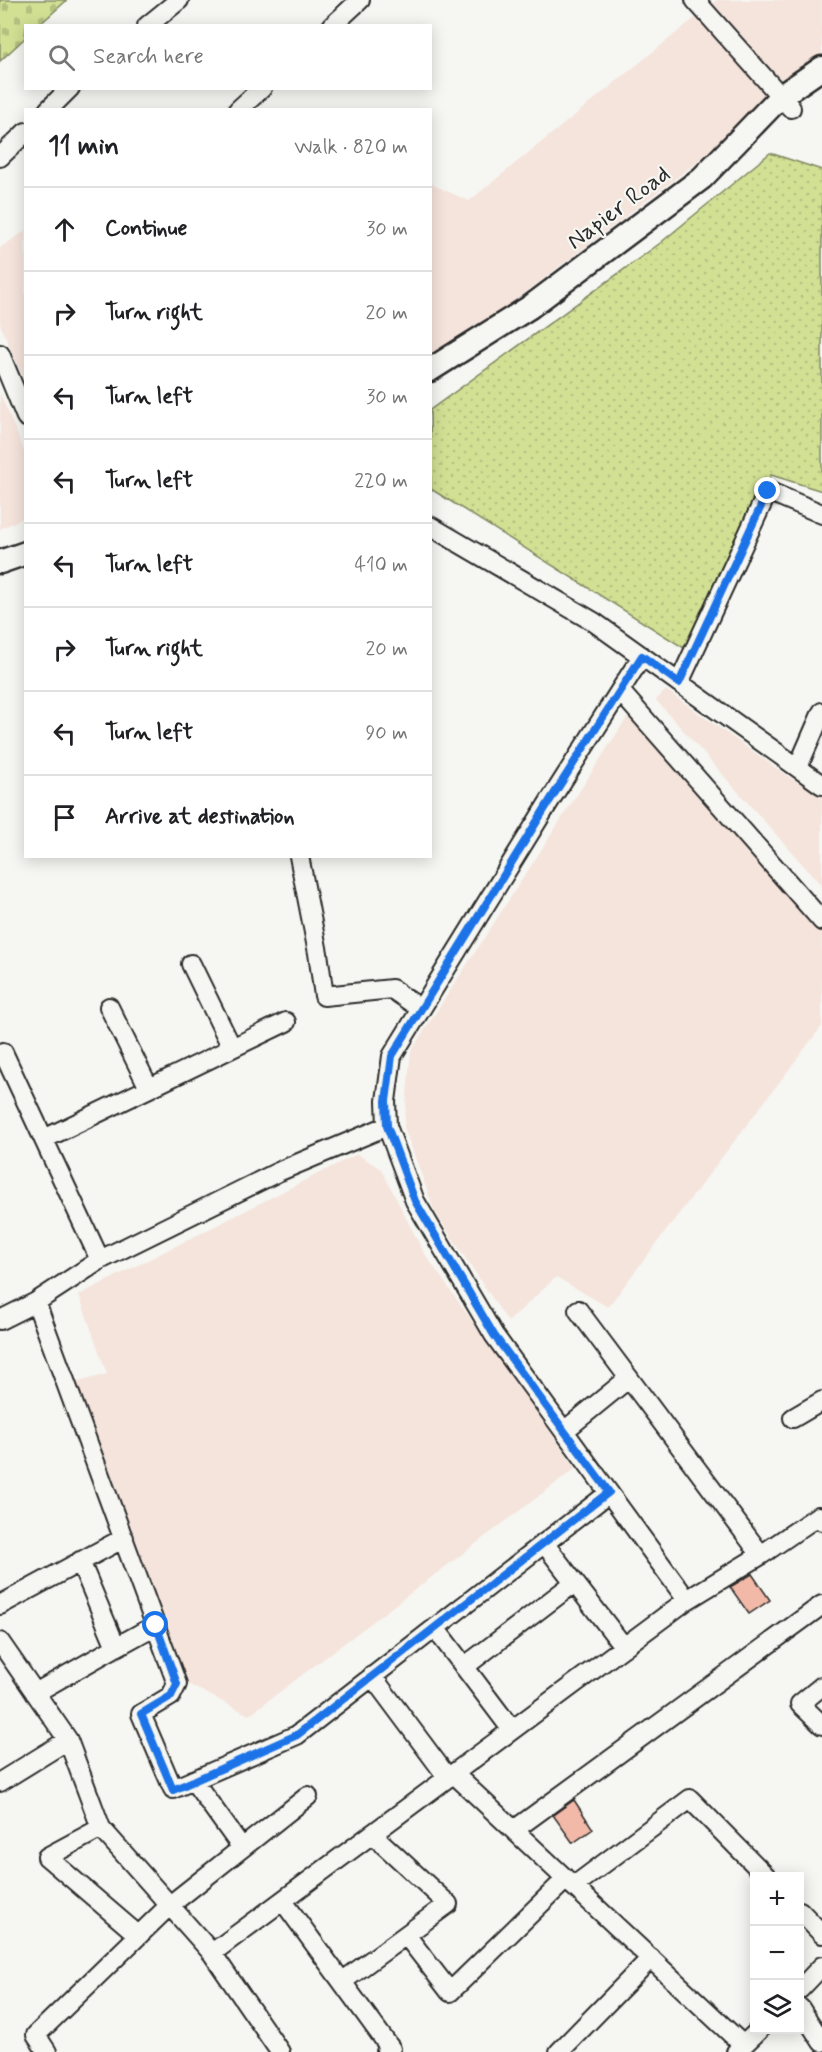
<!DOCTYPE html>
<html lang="en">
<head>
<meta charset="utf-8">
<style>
	:root { --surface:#fff; --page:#f2f2f2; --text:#202124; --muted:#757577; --line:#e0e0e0 }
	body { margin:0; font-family:Mynerve,sans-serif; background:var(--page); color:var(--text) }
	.controls { position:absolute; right:18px; bottom:18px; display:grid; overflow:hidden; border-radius:0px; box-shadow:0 3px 15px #0003 }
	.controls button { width:54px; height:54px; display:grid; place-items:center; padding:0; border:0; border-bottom:2px solid var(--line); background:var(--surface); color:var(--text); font:30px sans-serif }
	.stop { position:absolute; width:18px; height:18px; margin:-14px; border:4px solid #1a73e8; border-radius:50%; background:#fff }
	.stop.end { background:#1a73e8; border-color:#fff; box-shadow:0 2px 6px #0008 }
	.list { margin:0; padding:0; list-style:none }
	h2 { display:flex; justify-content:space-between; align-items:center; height:78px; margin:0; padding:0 24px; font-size:26px }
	h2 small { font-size:20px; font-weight:400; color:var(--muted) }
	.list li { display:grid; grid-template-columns:39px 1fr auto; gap:18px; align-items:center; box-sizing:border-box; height:84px; padding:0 24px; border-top:2px solid var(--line) }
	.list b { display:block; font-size:22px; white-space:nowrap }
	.list em { font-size:20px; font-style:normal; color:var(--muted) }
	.icon { flex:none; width:33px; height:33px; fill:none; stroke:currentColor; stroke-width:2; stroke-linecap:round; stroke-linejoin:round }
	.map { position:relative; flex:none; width:822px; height:2052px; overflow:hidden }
	.search { position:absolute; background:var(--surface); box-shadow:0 3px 15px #0003; left:24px; top:24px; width:408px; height:66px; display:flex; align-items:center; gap:15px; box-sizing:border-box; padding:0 21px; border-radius:0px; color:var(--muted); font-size:22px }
	.panel { position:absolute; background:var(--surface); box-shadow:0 3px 15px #0003; left:24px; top:108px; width:408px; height:750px; border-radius:0px }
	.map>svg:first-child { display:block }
	.built { fill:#f5e4dc }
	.cemetery { fill:url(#cemetery-stones); stroke:#7e8660; stroke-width:1.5 }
	.park { fill:url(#park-dots); stroke:#7e8660; stroke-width:1.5 }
	.building { fill:#f2b9a8; stroke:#2b2b2b; stroke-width:1.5 }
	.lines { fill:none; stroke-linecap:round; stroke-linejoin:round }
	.minor-casing { stroke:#2b2b2b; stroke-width:22 }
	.major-casing { stroke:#2b2b2b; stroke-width:27 }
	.minor { stroke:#f6f6f2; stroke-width:18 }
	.major { stroke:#f6f6f2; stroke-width:22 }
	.route { stroke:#1a73e8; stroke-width:8 }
	.labels { text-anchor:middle; stroke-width:4.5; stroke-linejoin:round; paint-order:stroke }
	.street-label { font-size:24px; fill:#2b2b2b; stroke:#f6f6f2 }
</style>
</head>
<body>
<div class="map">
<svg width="822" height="2052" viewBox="0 0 822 2052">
	<defs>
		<pattern id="cemetery-stones" width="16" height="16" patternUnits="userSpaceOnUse" patternTransform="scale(1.5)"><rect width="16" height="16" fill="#d2e094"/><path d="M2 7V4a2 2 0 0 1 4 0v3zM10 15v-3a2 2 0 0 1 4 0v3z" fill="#b4c080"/></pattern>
		<pattern id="park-dots" width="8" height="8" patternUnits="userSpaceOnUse" patternTransform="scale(1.5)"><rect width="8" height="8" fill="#d2e094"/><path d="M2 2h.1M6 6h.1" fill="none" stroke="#b4c080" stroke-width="1.8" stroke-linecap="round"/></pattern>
	</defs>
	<rect width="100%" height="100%" fill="#f6f6f2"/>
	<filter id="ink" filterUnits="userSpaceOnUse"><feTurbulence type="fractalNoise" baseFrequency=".0167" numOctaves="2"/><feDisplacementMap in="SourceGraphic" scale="12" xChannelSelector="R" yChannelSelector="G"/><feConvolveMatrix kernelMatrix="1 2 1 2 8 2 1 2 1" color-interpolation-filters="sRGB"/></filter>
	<g filter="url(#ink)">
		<!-- built -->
		<path class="built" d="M717,0H822V67L496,315L431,353V184L469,201Z
			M25,231V382L0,324V248Z
			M0,393L26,456L25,517L0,529Z
			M666,690L786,775L822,796V886L656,700Z
			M630,713L822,928V1026L608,1307L556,1277L508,1322L435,1212L404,1127L411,1051Z
			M357,1154L381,1169L424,1253L576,1468L249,1715L180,1680L75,1383L107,1374L79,1295Z"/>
		<!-- cemetery -->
		<path class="cemetery" d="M0,0H67L39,25L26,26L25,38L0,61Z"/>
		<!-- park -->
		<path class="park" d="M770,153L822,170V491L771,475L687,650L431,489L430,410L659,244Z"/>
		<!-- building -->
		<path class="building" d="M752,1574L770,1600L749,1614L730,1587Z
			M574,1800L593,1829L573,1843L553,1815Z"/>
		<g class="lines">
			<!-- minor casing -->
			<g class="minor-casing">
				<path id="minor" d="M695,0L791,108
					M147,26L179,0
					M332,26L360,0
					M48,110L70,88
					M238,110L262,88
					M0,157L26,132
					M0,354L26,417
					M430,526L594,622L822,785
					M642,656L549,802L392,1056L386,1101L387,1126L415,1201L494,1335L687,1600
					M679,683L768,491L822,514
					M620,691L822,921
					M798,767L822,712
					M299,856L318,953L324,996L392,989L421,1009
					M191,964L232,1048
					M109,1007L149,1088
					M3,1052L100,1260
					M44,1139L286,1022
					M36,1302L177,1684L171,1696L141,1714L173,1789L297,1735L609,1493
					M578,1310L761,1555
					M0,1320L36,1302L100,1260L280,1171L387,1126
					M793,1418L822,1401
					M564,1431L629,1378
					M544,1543L624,1647
					M0,1605L124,1538
					M435,1628L512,1730
					M0,1642L68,1740L101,1828L212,1953L280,2052
					M116,1647L156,1625
					M464,1667L574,1583
					M372,1676L448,1778
					M822,1686L800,1704L822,1725
					M35,1693L116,1647L80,1561
					M454,1774L743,2045
					M193,1780L242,1848
					M0,1782L68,1740
					M101,1828L47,1857L138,1935
					M514,1830L822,1605
					M574,1886L690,1799L766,1876
					M283,1901L391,2049L386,2052
					M800,1911L822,1934
					M406,1935L450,1992L566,1879
					M212,1953L687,1600L761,1555L818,1516L822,1521
					M343,1981L448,1904L372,1834
					M800,1989L822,1966
					M800,2008L822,2042
					M47,2052L36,2035L170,1905L308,1796
					M559,2052L651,1958
					M736,2052L759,2030"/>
			</g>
			<!-- major casing -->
			<g class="major-casing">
				<path id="major" d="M430,370L530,307L702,178L781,96L822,68
					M0,562L26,553"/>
			</g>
			<!-- minor -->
			<use href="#minor" class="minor"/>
			<!-- major -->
			<use href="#major" class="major"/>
		</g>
	</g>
	<g class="lines" filter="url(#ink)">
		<!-- route -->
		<path class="route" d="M156,1625L177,1684L171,1696L141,1714L173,1790L297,1735L609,1492L494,1335L415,1201L387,1126L386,1101L392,1056L549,802L642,656L679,683L768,491"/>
	</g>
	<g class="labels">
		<!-- street labels -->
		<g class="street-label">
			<text transform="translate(618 207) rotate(-37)" y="8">Napier Road</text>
		</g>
	</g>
</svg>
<div class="controls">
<button>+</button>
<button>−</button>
<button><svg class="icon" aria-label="layers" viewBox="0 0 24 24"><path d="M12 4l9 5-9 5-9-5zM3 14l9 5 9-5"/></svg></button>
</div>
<div class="stop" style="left:156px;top:1625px"></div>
<div class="stop end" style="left:768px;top:491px"></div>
<div class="search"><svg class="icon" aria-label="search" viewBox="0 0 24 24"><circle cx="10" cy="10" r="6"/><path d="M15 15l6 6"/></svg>Search here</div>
<section class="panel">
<h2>11 min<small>Walk · 820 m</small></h2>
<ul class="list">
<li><svg class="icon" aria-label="ahead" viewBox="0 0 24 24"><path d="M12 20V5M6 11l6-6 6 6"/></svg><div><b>Continue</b></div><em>30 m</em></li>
<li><svg class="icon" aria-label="right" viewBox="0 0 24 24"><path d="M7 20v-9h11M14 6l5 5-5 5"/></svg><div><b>Turn right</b></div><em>20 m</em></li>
<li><svg class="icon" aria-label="left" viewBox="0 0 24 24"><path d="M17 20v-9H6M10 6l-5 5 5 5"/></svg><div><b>Turn left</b></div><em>30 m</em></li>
<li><svg class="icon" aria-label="left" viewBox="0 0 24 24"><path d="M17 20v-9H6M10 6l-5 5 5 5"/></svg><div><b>Turn left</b></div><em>220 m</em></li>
<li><svg class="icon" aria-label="left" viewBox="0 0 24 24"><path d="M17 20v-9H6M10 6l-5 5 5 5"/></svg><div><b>Turn left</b></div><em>410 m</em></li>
<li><svg class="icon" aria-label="right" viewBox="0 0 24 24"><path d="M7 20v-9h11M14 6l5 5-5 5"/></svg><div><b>Turn right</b></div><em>20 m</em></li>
<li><svg class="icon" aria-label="left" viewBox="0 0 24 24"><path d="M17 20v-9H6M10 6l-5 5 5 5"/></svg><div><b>Turn left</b></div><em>90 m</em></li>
<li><svg class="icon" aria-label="arrive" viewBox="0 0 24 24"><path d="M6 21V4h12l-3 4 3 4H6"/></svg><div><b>Arrive at destination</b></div></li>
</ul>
</section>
</div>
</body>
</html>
